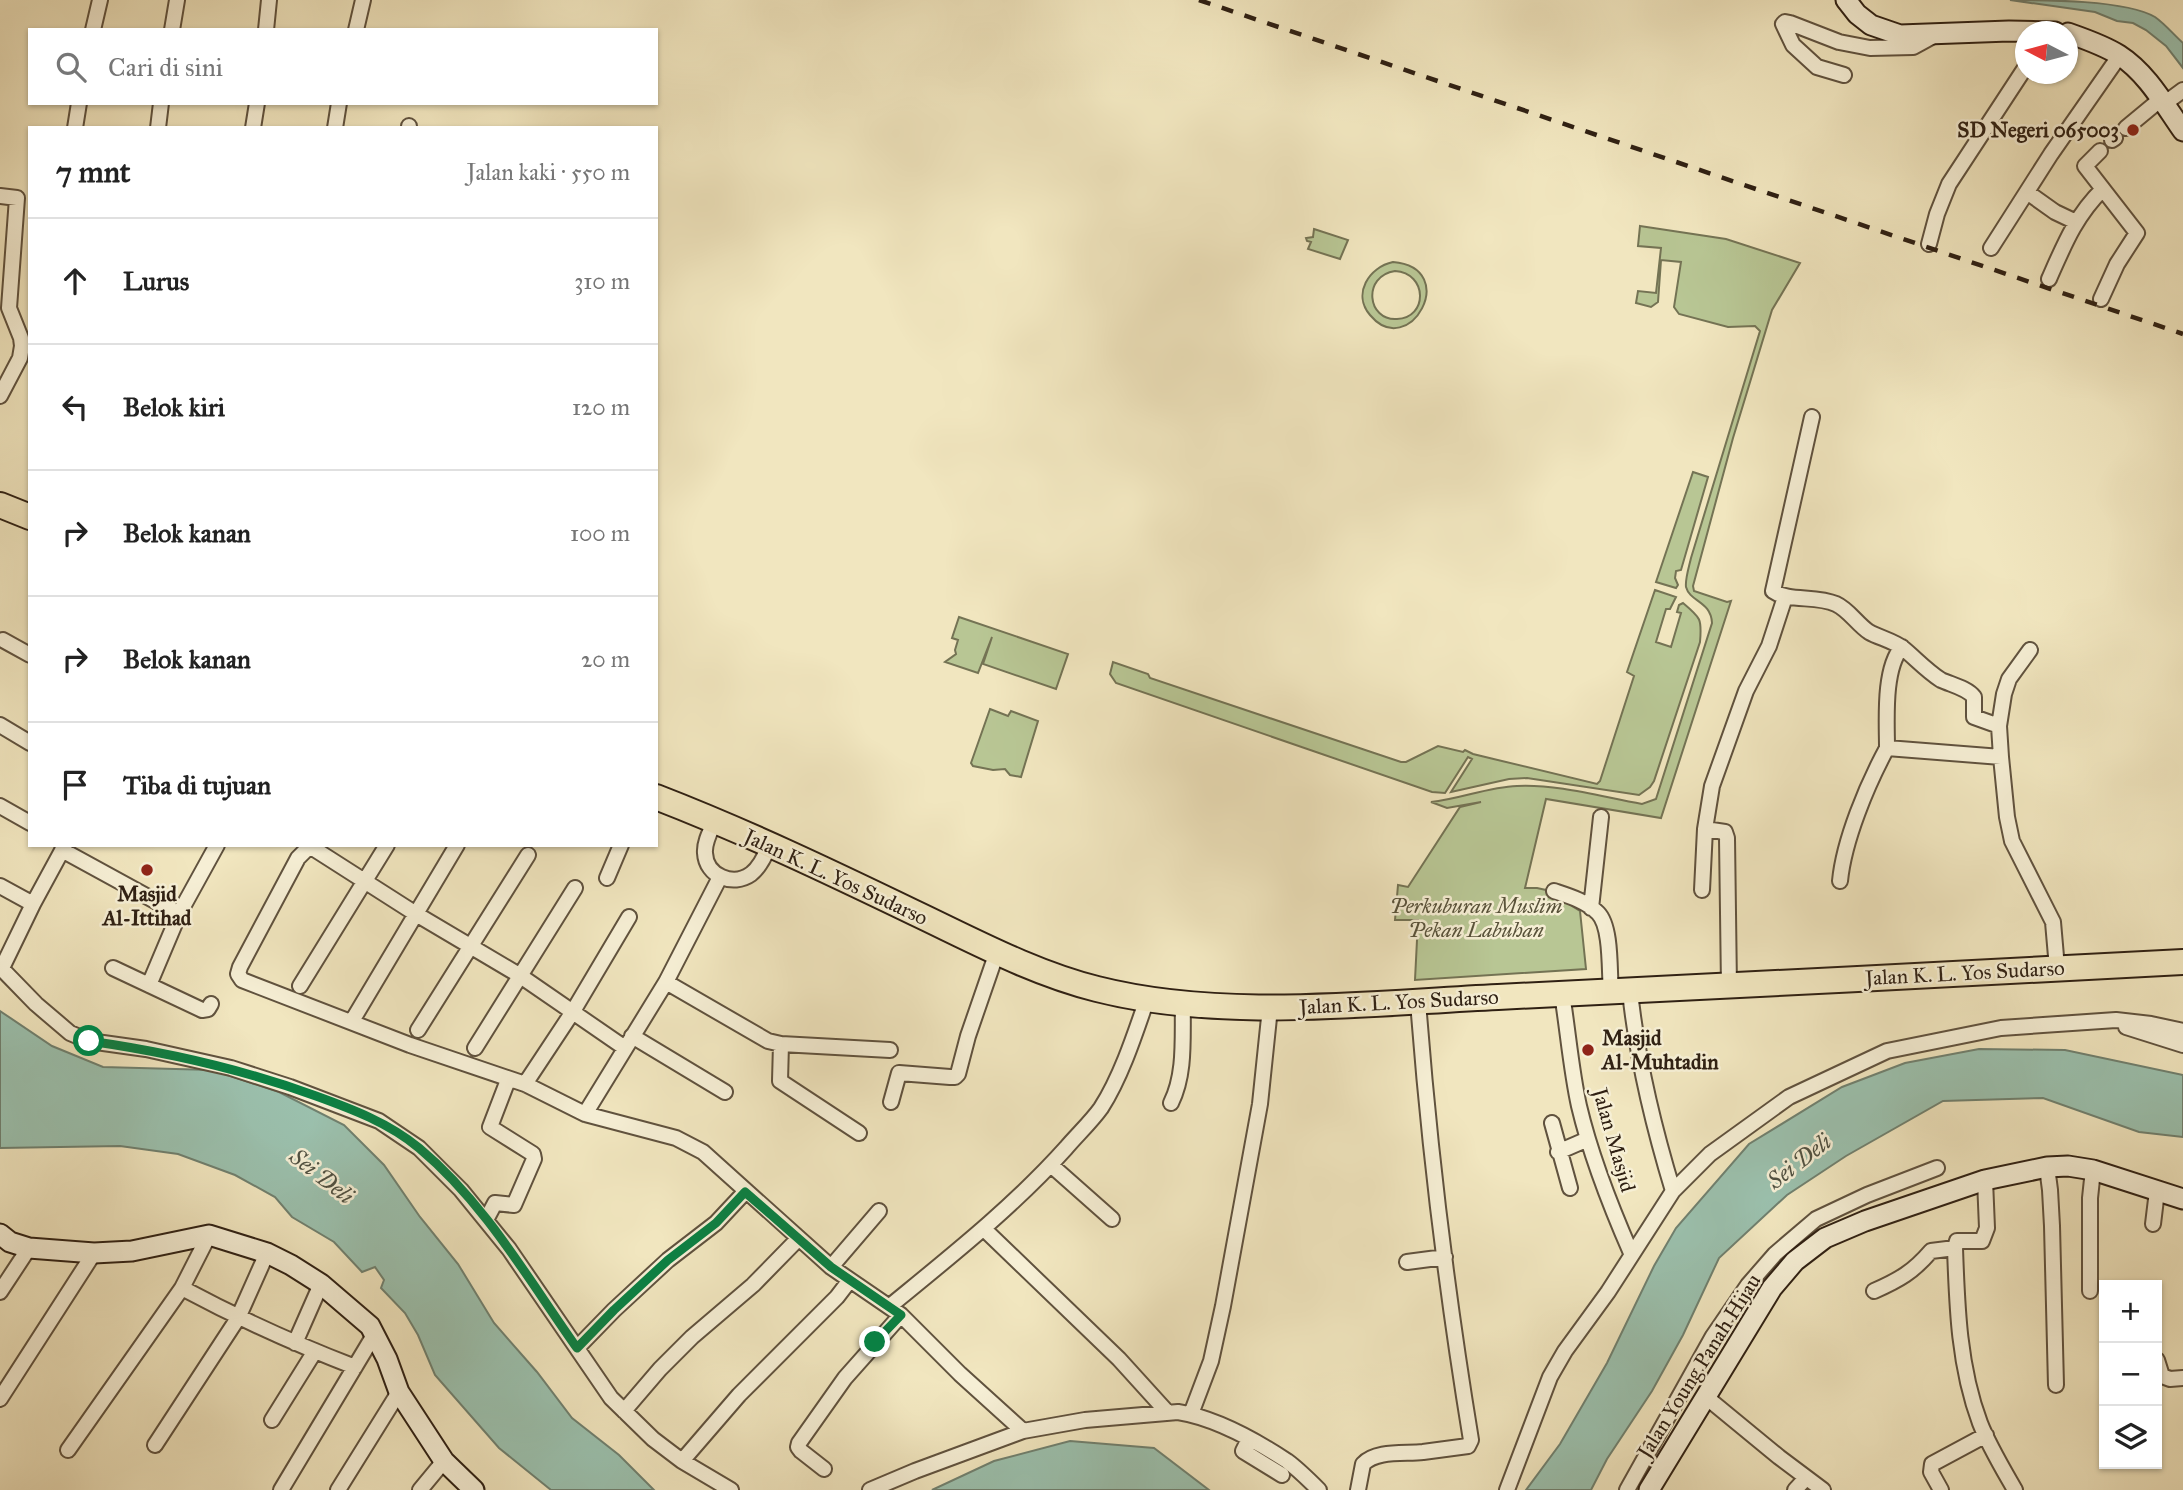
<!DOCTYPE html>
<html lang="id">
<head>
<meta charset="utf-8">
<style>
	:root { --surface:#fff; --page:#f6f6f6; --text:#222; --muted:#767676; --line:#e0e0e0 }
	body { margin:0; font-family:"IM FELL Great Primer",serif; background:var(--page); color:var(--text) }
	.controls { position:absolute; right:21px; bottom:21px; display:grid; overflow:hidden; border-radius:0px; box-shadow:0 2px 5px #0004 }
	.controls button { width:63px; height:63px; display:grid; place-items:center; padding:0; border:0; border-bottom:2px solid var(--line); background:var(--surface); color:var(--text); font:35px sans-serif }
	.compass { position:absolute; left:2015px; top:21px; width:63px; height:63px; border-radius:50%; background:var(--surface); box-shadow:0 2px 5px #0004; rotate:276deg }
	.stop { position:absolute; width:21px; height:21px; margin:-16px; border:5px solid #0b8043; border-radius:50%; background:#fff }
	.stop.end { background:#0b8043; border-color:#fff; box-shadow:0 2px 7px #0008 }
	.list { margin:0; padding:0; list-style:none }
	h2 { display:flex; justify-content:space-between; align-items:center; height:91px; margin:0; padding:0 28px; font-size:30px }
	h2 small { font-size:23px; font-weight:400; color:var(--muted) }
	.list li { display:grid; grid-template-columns:46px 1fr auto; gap:21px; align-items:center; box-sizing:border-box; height:126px; padding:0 28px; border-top:2px solid var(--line) }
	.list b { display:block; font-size:26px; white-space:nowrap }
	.list em { font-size:23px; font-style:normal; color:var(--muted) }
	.icon { flex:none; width:38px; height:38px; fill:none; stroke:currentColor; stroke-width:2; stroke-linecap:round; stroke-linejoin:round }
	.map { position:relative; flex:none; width:2183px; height:1490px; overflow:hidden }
	.search { position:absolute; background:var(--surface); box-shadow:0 2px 5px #0004; left:28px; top:28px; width:630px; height:77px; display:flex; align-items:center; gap:18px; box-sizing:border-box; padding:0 24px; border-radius:0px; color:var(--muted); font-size:26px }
	.panel { position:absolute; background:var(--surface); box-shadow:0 2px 5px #0004; left:28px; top:126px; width:630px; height:721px; border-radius:0px }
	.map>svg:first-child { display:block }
	.green { fill:#b8c694; stroke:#747354; stroke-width:2; fill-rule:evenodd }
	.water { fill:#9bc0ad; stroke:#70806f; stroke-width:2 }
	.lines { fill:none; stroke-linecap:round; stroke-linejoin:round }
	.street-casing { stroke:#60523e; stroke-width:18 }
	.secondary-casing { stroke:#2f2013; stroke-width:23 }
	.highway-casing { stroke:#2f2013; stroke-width:28 }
	.street { stroke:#f6efd5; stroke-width:14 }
	.secondary { stroke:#f6efd5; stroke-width:19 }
	.highway { stroke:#f1e6bf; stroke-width:24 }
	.rail { stroke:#2f2013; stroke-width:4.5; stroke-dasharray:12 12; stroke-linecap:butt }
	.route { stroke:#0b8043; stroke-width:9 }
	.poi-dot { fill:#8f2418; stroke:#f6efd5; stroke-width:2.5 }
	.labels { text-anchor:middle; stroke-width:5; stroke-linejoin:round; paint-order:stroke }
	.poi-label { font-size:21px; font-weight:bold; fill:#2f2013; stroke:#f6efd5; text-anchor:end }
	.street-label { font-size:21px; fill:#2f2013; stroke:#f6efd5 }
	.park-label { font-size:21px; font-style:italic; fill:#58523a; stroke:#f6efd5 }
	.water-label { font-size:23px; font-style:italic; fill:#4f5041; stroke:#f6efd5 }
</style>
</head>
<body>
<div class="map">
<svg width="2183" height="1490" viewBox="0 0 2183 1490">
	<rect width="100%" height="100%" fill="#f1e6bf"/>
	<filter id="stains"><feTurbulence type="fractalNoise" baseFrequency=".00286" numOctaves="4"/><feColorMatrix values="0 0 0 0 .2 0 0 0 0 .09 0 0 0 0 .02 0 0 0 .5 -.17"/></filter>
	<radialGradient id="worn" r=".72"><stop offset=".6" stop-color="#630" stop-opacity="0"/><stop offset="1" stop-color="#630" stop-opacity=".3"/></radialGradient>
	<!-- green -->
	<path class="green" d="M1640,226L1726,239L1800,263L1772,310L1733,438L1693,586L1694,591L1727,602L1731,601L1661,818L1546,799L1525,888H1537L1546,890L1580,911L1586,969L1415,980L1418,920H1395L1398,885L1408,887L1460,807L1481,802L1447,808L1431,802C1460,799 1488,787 1517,786C1558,784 1602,797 1642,804L1656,799L1712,623C1711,601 1690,602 1686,587C1685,579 1689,567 1691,558L1760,331L1755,326L1728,327L1679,314L1674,307L1681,262L1661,260L1658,302L1651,307L1636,303L1638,291L1656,293L1661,248L1638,246Z
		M1314,229L1348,240L1340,259L1308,249L1311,242L1307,241L1306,238L1313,237Z
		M1393,262C1462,268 1409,362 1370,315C1352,294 1369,267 1393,262ZM1395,271C1428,273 1428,318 1397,319C1367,321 1362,276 1395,271Z
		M1693,472L1708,477L1681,570L1676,571L1675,578L1678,585L1676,588L1656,582Z
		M1655,590L1676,597L1670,609H1666L1656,642L1671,647L1681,613L1677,612L1679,605L1683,603C1701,618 1702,619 1700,642L1654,781L1650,787L1639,795L1527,778L1509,779L1451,792L1472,759L1468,757L1445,793L1432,792L1116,683L1110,674L1113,662L1148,674L1150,678L1401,762H1406L1438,746L1463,752L1465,750L1473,754L1597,784L1600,781L1634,676L1627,672Z
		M959,617L1068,654L1056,689L983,664L992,637L978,673L945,662L956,654L955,650L958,640L952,638Z
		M990,709L1008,716L1011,711L1038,721L1021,777L1010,775L1005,769L993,770L973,766L971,763Z"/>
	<!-- water -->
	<path class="water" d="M2010,0C2045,0 2126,0 2155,17C2165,24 2174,35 2183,43V68L2166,46L2146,30L2133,23L2117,21L2095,12Z
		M0,1011L52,1046L103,1067L212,1070L279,1092L344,1125L384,1165L420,1217L458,1264L494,1323L537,1372L572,1418L619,1455L654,1490H551L499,1448L435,1375L418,1335L405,1313L381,1288L384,1280L375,1267L362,1272L334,1242L292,1217L275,1197L235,1175L178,1154L120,1146L0,1148Z
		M1979,1049L2065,1050L2183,1075V1137L2139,1132L2043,1098L1943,1101L1846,1156L1787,1195L1719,1258L1683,1335L1652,1391L1607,1459L1591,1490H1526L1560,1444L1607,1363L1654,1266L1676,1228L1749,1144L1842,1087L1905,1063Z
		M1070,1441L1154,1448L1209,1490H932L994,1461Z"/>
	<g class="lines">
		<!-- street casing -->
		<g class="street-casing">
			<path id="street" d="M93,30L100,0
				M172,30L177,0
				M266,30L269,0
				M356,30L363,0
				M1844,75L1817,67L1793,45L1783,24L1785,22L1790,23L1839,42L1870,48L1913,47L1935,35
				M2164,104L2183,90
				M75,128L79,103
				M158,128L161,103
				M253,128L257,103
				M335,128L339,103
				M409,128V126
				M2126,128L2161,99
				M2112,140L2115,138
				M2100,151L2085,166L2137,233L2117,264L2101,299
				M2027,192L2055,212L2076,222
				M0,196L17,198L9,308L21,338L22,346L20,358L0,396
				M1929,244L1937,214L1949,184L2025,68
				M1991,248L2051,154L2120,55
				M2049,279C2064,245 2076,215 2103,189
				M1812,417L1773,591C1789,602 1816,595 1836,604C1849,610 1857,624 1869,632C1880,638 1894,641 1904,649C1916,659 1927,671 1941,680C1952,685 1967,688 1974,697V717L1999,726
				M3,640L30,655
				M1902,647C1883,669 1887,721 1887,748L2001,757
				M2030,650L2009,679L2004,694L1999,726L2001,757L2007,817L2012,841L2053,922L2057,968
				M0,725L30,743
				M0,806L30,823
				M715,821C711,830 704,842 705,853C706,876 733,887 751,874C760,867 765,856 769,846
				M1705,829L1725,832L1727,838L1729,987
				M308,845L416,914L519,975L625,1048
				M311,845L298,858L240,967L238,974L242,980L410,1045L525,1084L585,1114L676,1138L703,1152L831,1267L901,1315L960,1374L1023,1431
				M62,850L179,914
				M607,878L621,845
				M1840,881C1844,840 1867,785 1887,748
				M0,886L33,904
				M1702,890L1705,829L1712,786L1746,691L1769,646L1785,597
				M1554,891C1569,896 1586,901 1598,913C1612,927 1609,973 1611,992
				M1591,908L1601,817
				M0,967L36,1004L70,1033L89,1041L146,1049L231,1068L290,1087L379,1121L419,1148L461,1190L509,1249L611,1398L653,1439L682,1461L731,1490
				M2,968L33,904L65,845
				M113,968L202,1010L208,1009L211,1004
				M666,982L768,1041L781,1044L890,1050
				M149,985L179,914L217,845
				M300,986L387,845
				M1630,991C1637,1060 1653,1125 1673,1191
				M1562,994C1568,1031 1571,1070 1579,1106C1591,1157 1610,1205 1631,1253
				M352,1021L457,845
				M2126,1027L2183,1045
				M418,1030L528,855
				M632,1036L725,1092
				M781,1044L780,1081L859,1133
				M475,1048L575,888
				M525,1084L572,1013L629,917
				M891,1102L899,1073L950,1077H955L958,1074L968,1036L997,952
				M1171,1103C1186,1073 1182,1036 1183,1003
				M585,1114L666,982L720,877
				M1552,1123L1570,1188
				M1558,1152L1588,1139
				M1051,1165L1112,1219
				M2047,1167L2050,1190L2052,1226L2056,1385
				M1985,1180L1987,1228L1982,1241H1957L1955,1248C1957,1308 1959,1367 1980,1423C1989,1446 2003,1469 2015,1490
				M486,1220L495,1203L514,1205L534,1159L533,1154L490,1127L508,1080
				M2153,1224L2157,1191
				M984,1229L1119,1359L1168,1413
				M1407,1262L1445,1257
				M831,1267L879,1211
				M182,1288C238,1318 295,1344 355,1367
				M1874,1291C1899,1280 1913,1272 1931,1251L1955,1248
				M2090,1291V1198L2093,1170
				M0,1292L29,1248
				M890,1306C951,1256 1013,1207 1066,1148C1077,1135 1091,1122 1101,1108C1121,1077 1135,1034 1147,999
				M295,1343L321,1284
				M577,1348L614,1310L668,1260L716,1223L745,1192
				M2157,1360L2162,1376L2170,1379L2183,1378
				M1706,1397L1779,1457L1823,1490
				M0,1399L94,1253
				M624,1411L660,1369L692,1337L753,1285L798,1239
				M1191,1414L1211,1361L1223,1306L1260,1104L1270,1008
				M272,1420L315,1351
				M1249,1439L1243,1451L1282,1475
				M155,1445L238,1318L267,1253
				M68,1450L182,1288L209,1235
				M682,1461L739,1395L837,1297L850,1280
				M824,1469L801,1451L798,1447L799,1443L845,1378L901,1315
				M281,1490L374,1335
				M338,1490L399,1392
				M420,1490L444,1461
				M870,1490L915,1471L1023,1431L1085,1420L1178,1412C1216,1418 1255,1440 1287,1461C1298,1469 1309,1480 1319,1490
				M1358,1490L1363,1464C1376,1450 1404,1454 1423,1452C1438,1450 1453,1448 1468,1446L1471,1440C1447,1294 1429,1148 1418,1001
				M1507,1490L1550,1377L1565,1351L1608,1292L1673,1191L1710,1154L1789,1097L1887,1051L2001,1028L2116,1020L2151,1024L2183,1031
				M1627,1490L1713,1336L1748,1285L1775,1254L1816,1219L1867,1195L1937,1168
				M1795,1490L1806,1478
				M1941,1490L1931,1472L1932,1464L1986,1435"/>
		</g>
		<!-- secondary casing -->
		<g class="secondary-casing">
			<path id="secondary" d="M1846,0L1857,14L1871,25L1900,35L2009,31L2055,32
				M2068,33C2085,39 2103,45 2119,55C2147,73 2164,104 2183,131
				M0,1234L10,1242L29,1248L94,1253L132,1251L209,1235L267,1253L291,1265L321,1284L370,1326L387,1359L399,1392L444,1461L474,1490
				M1649,1490L1772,1288L1795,1261L1825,1238L1865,1221L1985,1180L2047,1167L2068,1166L2093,1170L2183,1199"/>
		</g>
		<!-- highway casing -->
		<g class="highway-casing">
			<path id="highway" d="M0,505L30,517
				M656,797C744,831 830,872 915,913C974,941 1033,973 1097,989C1223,1021 1369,1003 1498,997C1726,987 1955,973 2183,962"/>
		</g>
		<!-- street -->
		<use href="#street" class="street"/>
		<!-- secondary -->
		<use href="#secondary" class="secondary"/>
		<!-- highway -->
		<use href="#highway" class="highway"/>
		<!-- rail -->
		<path class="rail" d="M1199,0L2183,334"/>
	</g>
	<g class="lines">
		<!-- route -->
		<path class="route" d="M89,1041C167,1052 242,1069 316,1096C352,1109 389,1123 419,1148C485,1203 528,1279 577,1348L614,1310L668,1260L716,1223L745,1192L831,1267L901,1315L875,1342"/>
	</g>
	<!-- markers -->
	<g class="poi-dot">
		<circle cx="2133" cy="130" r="7"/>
		<circle cx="147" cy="870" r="7"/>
		<circle cx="1588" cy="1050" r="7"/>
	</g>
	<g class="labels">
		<!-- poi labels -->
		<g class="poi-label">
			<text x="2119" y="137">SD Negeri 065003</text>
			<text x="147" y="901" text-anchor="middle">Masjid<tspan x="147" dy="24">Al-Ittihad</tspan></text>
			<text x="1602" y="1045" text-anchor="start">Masjid<tspan x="1602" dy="24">Al-Muhtadin</tspan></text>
		</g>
		<!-- street labels -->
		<g class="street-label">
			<text transform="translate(836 877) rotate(25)" y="7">Jalan K. L. Yos Sudarso</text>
			<text transform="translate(1965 973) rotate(-3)" y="7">Jalan K. L. Yos Sudarso</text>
			<text transform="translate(1399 1002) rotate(-3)" y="7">Jalan K. L. Yos Sudarso</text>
			<text transform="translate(1614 1140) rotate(74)" y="7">Jalan Masjid</text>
			<text transform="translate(1699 1366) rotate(-58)" y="7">Jalan Young Panah Hijau</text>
		</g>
		<!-- park labels -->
		<g class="park-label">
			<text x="1476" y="913">Perkuburan Muslim<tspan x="1476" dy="24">Pekan Labuhan</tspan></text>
		</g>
		<!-- water labels -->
		<g class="water-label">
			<text transform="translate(1799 1161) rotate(-38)" y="8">Sei Deli</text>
			<text transform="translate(322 1176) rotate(38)" y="8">Sei Deli</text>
		</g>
	</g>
	<rect width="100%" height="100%" filter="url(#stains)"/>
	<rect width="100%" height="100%" fill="url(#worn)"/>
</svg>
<div class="controls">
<button>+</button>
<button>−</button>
<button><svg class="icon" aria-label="layers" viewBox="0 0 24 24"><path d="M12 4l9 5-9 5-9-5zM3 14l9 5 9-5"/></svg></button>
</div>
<svg class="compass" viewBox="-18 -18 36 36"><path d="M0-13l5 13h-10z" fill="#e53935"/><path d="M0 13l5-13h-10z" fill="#767676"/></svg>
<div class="stop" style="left:89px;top:1041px"></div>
<div class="stop end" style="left:875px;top:1342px"></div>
<div class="search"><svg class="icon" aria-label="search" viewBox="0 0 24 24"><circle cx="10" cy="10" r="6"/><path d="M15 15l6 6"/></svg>Cari di sini</div>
<section class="panel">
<h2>7 mnt<small>Jalan kaki · 550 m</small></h2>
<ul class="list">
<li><svg class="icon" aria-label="ahead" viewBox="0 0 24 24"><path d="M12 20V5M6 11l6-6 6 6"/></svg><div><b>Lurus</b></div><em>310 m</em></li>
<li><svg class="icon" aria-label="left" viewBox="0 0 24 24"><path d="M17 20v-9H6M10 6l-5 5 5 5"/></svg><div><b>Belok kiri</b></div><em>120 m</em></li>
<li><svg class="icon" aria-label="right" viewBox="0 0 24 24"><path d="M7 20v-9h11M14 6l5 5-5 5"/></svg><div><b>Belok kanan</b></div><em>100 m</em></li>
<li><svg class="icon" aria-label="right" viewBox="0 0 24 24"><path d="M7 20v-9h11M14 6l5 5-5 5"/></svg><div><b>Belok kanan</b></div><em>20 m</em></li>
<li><svg class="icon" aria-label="arrive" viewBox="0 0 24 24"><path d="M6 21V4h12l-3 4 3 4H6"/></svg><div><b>Tiba di tujuan</b></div></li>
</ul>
</section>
</div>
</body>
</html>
